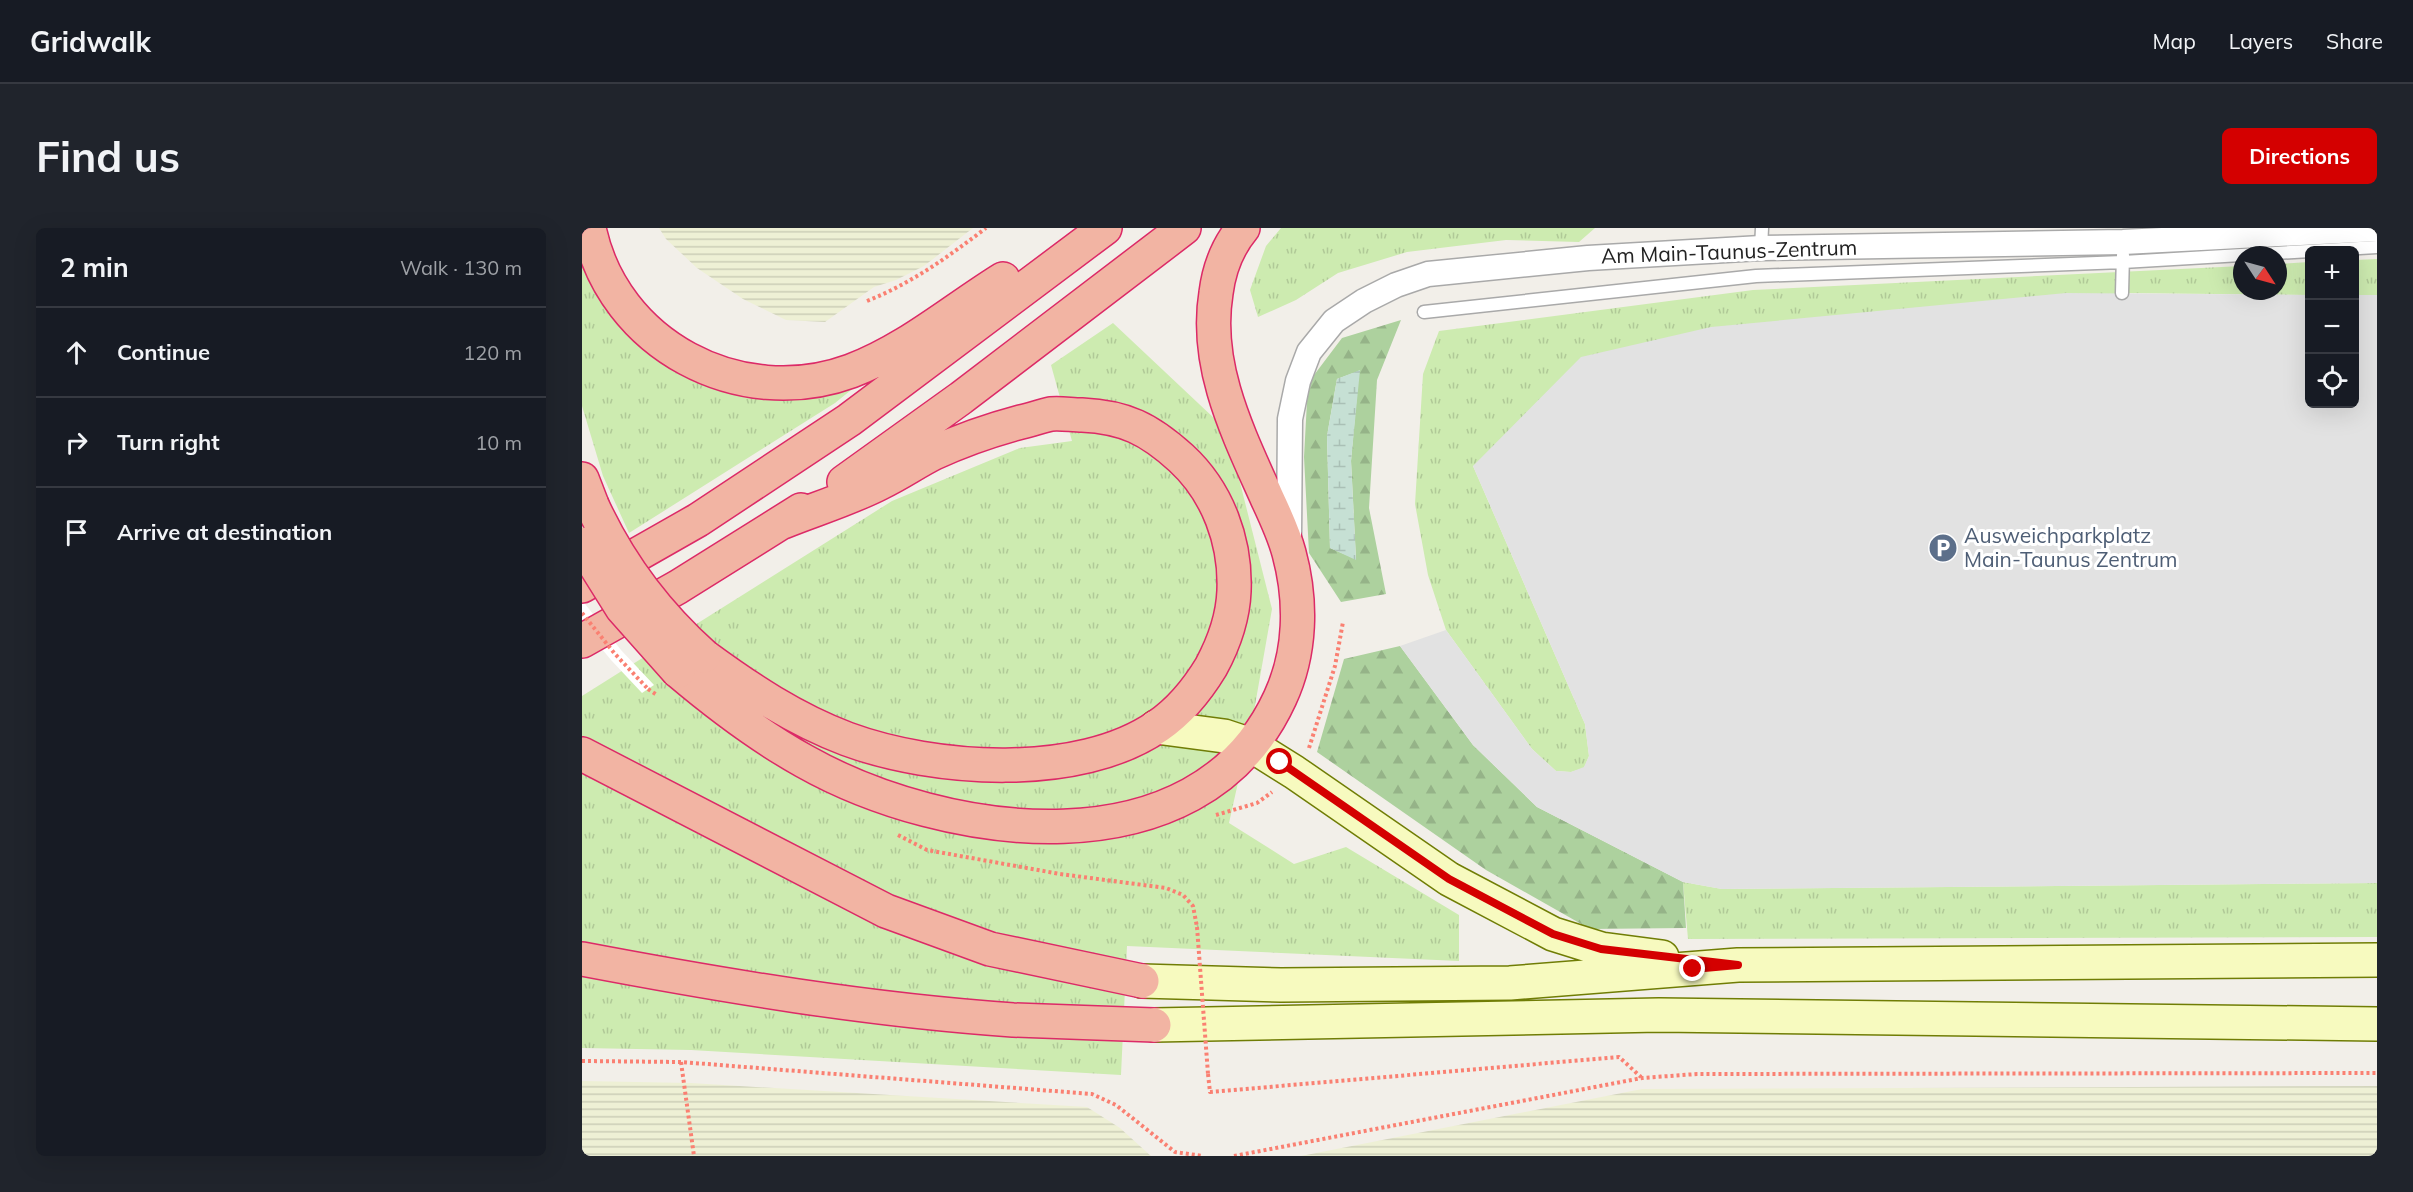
<!DOCTYPE html>
<html lang="en">
<head>
<meta charset="utf-8">
<style>
	:root { --surface:#171b24; --page:#20242c; --text:#f1f3f6; --muted:#9ea1a6; --line:#363941; --accent:#d40000 }
	body { margin:0; font-family:Mulish,sans-serif; background:var(--page); color:var(--text) }
	.controls { position:absolute; right:18px; top:18px; display:grid; overflow:hidden; border-radius:9px; box-shadow:0 6px 24px #0002 }
	.controls button { width:54px; height:54px; display:grid; place-items:center; padding:0; border:0; border-bottom:2px solid var(--line); background:var(--surface); color:var(--text); font:30px sans-serif }
	.compass { position:absolute; left:1651px; top:18px; width:54px; height:54px; border-radius:50%; background:var(--surface); box-shadow:0 6px 24px #0002; rotate:126deg }
	.stop { position:absolute; width:18px; height:18px; margin:-14px; border:4px solid #d40000; border-radius:50%; background:#fff }
	.stop.end { background:#d40000; border-color:#fff; box-shadow:0 2px 6px #0008 }
	.list { margin:0; padding:0; list-style:none }
	h2 { display:flex; justify-content:space-between; align-items:center; height:78px; margin:0; padding:0 24px; font-size:26px }
	h2 small { font-size:20px; font-weight:400; color:var(--muted) }
	.list li { display:grid; grid-template-columns:39px 1fr auto; gap:18px; align-items:center; box-sizing:border-box; height:90px; padding:0 24px; border-top:2px solid var(--line) }
	.list b { display:block; font-size:22px; white-space:nowrap }
	.list em { font-size:20px; font-style:normal; color:var(--muted) }
	.icon { flex:none; width:33px; height:33px; fill:none; stroke:currentColor; stroke-width:2; stroke-linecap:round; stroke-linejoin:round }
	.map { position:relative; flex:none; width:1795px; height:928px; overflow:hidden; border-radius:9px }
	header { display:flex; align-items:center; gap:36px; box-sizing:border-box; height:84px; padding:0 30px; background:var(--surface); border-bottom:2px solid var(--line) }
	header strong { font-size:28px }
	nav { display:flex; gap:33px; margin-inline-start:auto; font-size:21px }
	.intro { display:flex; align-items:center; justify-content:space-between; box-sizing:border-box; height:144px; padding:0 36px }
	h1 { margin:0; font-size:42px }
	.button { padding:15px 27px; border-radius:9px; background:var(--accent); color:#fff; font-size:21px; font-weight:700 }
	main { display:flex; gap:36px; padding:0 36px }
	aside { flex:1; background:var(--surface); border-radius:9px; box-shadow:0 6px 24px #0002 }
	.map>svg:first-child { display:block }
	.farmland { fill:url(#farmland-rules) }
	.grass { fill:url(#grass-tufts) }
	.forest { fill:url(#forest-firs); fill-rule:evenodd }
	.wetland { fill:url(#wetland-marsh) }
	.parking { fill:#e2e2e2 }
	.pier { fill:#fff }
	.lines { fill:none; stroke-linecap:round; stroke-linejoin:round }
	.service-casing { stroke:#a9a9a9; stroke-width:15 }
	.minor-casing { stroke:#a9a9a9; stroke-width:27 }
	.secondary-casing { stroke:#707d05; stroke-width:36 }
	.trunk-casing { stroke:#dc2a67; stroke-width:36 }
	.path { stroke:#fa8072; stroke-width:4; stroke-dasharray:3 3; stroke-linecap:butt }
	.service { stroke:#fff; stroke-width:12 }
	.minor { stroke:#fff; stroke-width:24 }
	.secondary { stroke:#f7fabf; stroke-width:33 }
	.trunk { stroke:#f2b4a3; stroke-width:33 }
	.trunk-bridge-casing { stroke:#dc2a67; stroke-width:36; stroke-linecap:butt }
	.path-bridge { stroke:#fa8072; stroke-width:4; stroke-dasharray:3 3; stroke-linecap:butt }
	.trunk-bridge { stroke:#f2b4a3; stroke-width:33 }
	.route { stroke:#d40000; stroke-width:8 }
	.labels { text-anchor:middle; stroke-width:6; stroke-linejoin:round; paint-order:stroke }
	.street-label { font-size:21px; fill:#222; stroke:#fff }
	.service-label { font-size:21px; fill:#4e5e75; stroke:#fff; text-anchor:start }
</style>
</head>
<body>
<header>
<strong>Gridwalk</strong>
<nav><a>Map</a><a>Layers</a><a>Share</a></nav>
</header>
<div class="intro"><h1>Find us</h1><a class="button">Directions</a></div>
<main>
<aside>
<h2>2 min<small>Walk · 130 m</small></h2>
<ul class="list">
<li><svg class="icon" aria-label="ahead" viewBox="0 0 24 24"><path d="M12 20V5M6 11l6-6 6 6"/></svg><div><b>Continue</b></div><em>120 m</em></li>
<li><svg class="icon" aria-label="right" viewBox="0 0 24 24"><path d="M7 20v-9h11M14 6l5 5-5 5"/></svg><div><b>Turn right</b></div><em>10 m</em></li>
<li><svg class="icon" aria-label="arrive" viewBox="0 0 24 24"><path d="M6 21V4h12l-3 4 3 4H6"/></svg><div><b>Arrive at destination</b></div></li>
</ul>
</aside>
<div class="map">
<svg width="1795" height="928" viewBox="0 0 1795 928">
	<defs>
		<pattern id="farmland-rules" width="6" height="5" patternUnits="userSpaceOnUse" patternTransform="scale(1.5)"><rect width="6" height="5" fill="#eef0d5"/><path d="M0 2.5h6" fill="none" stroke="#ccceb7"/></pattern>
		<pattern id="grass-tufts" width="24" height="20" patternUnits="userSpaceOnUse" patternTransform="scale(1.5)"><rect width="24" height="20" fill="#cdebb0"/><path d="M3 7l-1-3M5 7V3M7 7l1-3M15 17l-1-3M17 17v-4M19 17l1-3" fill="none" stroke="#b0c997"/></pattern>
		<pattern id="forest-firs" width="22" height="20" patternUnits="userSpaceOnUse" patternTransform="scale(1.5)"><rect width="22" height="20" fill="#add19e"/><path d="M5 1l3.5 6h-7zM16 11l3.5 6h-7z" fill="#95b388"/></pattern>
		<pattern id="wetland-marsh" width="20" height="14" patternUnits="userSpaceOnUse" patternTransform="scale(1.5)"><rect width="20" height="14" fill="#c6e0d4"/><path d="M1 5h8M5 5V1M11 12h8M15 12V8" fill="none" stroke="#aac0b6"/></pattern>
	</defs>
	<rect width="100%" height="100%" fill="#f2efe9"/>
	<!-- farmland -->
	<path class="farmland" d="M77,0H391L342,38L314,52L292,59L243,94L204,92L161,71L115,40L84,11Z
		M0,853L109,855L505,879L538,900L569,928H0Z
		M1795,858V928H719L1060,861Z"/>
	<!-- grass -->
	<path class="grass" d="M699,0H1013L997,14L924,12L825,24L756,45L714,72L676,89L668,62L684,18Z
		M0,8L106,143L289,146L253,175L47,305L21,248L0,178Z
		M1795,31V67H1773V32Z
		M1727,34V67L1540,65L891,238L1003,496L1007,528L1002,540L989,544L974,543L950,521L864,402L846,347L833,276L841,146L857,103L1171,62L1660,38V63H1696V36Z
		M531,95L633,191L651,227L690,381L672,483L647,595L712,636L764,619L877,687V733L545,718L539,847L109,822L0,820V468L310,273L438,220L490,213L469,137Z
		M1101,654L1140,661L1795,655V709L1106,711Z"/>
	<!-- forest -->
	<path class="forest" d="M819,92L795,152L787,280L804,366L759,374L727,325L722,229L726,155L760,110ZM777,143L769,233L774,331L748,320L745,208L755,151Z
		M818,418L891,517L955,579L1101,654L1104,700L1008,701L904,642L735,524L762,431Z"/>
	<!-- wetland -->
	<path class="wetland" d="M778,142L769,233L774,332L748,320L745,208L755,151Z"/>
	<!-- parking -->
	<path class="parking" d="M1484,65L1727,67L1728,176H1772L1773,67H1795V655L1140,661L1101,654L955,579L891,517L818,418L864,402L950,521L974,543L989,544L1002,539L1007,528L1003,496L891,238L999,129L1129,99Z"/>
	<!-- pier -->
	<path class="pier" d="M0,372L39,422L72,457L60,465L29,432L0,397Z"/>
	<g class="lines">
		<!-- service casing -->
		<g class="service-casing">
			<path id="service" d="M1179,20L1180,0
				M1540,65L1541,27
				M842,84L1174,48L1541,34L1795,19"/>
		</g>
		<!-- minor casing -->
		<g class="minor-casing">
			<path id="minor" d="M707,308L708,191L716,153L727,124L752,93L782,73L814,57L846,46L1006,30L1179,20L1541,14L1795,1"/>
		</g>
		<!-- secondary casing -->
		<g class="secondary-casing">
			<path id="secondary" d="M574,499L642,508L669,517L712,544L867,651L971,706L1019,721L1080,729
				M560,753L699,757L928,755L1156,737L1795,732
				M572,797L1077,787L1795,796"/>
		</g>
		<!-- trunk casing -->
		<g class="trunk-casing">
			<path id="trunk" d="M7,0C31,117 158,184 269,143C325,122 371,82 421,51
				M0,251L10,277
				M262,254L379,170L602,0
				M0,358L116,292L267,192L523,0
				M0,413L96,359L219,282
				M122,428C167,461 212,491 265,511C352,543 497,553 576,498C598,483 615,462 629,439C642,415 651,389 652,363C654,314 636,264 599,230C567,201 543,189 500,187C490,187 479,185 469,186C459,188 449,192 439,194C409,202 380,212 352,225C334,234 317,246 298,255C267,271 233,281 201,294
				M96,443C135,476 177,508 222,533C362,612 616,649 698,470C719,425 720,373 707,325C702,306 693,287 685,270C656,205 622,138 634,65C637,41 646,18 661,0
				M0,526L304,683L408,721L560,753
				M0,731C142,758 287,782 431,792C478,794 525,795 572,797"/>
		</g>
		<!-- path -->
		<path class="path" d="M285,73C330,55 366,29 404,0
			M66,461L75,467
			M727,520L753,438L761,394
			M634,587L675,575L690,564
			M316,607L345,622L478,646L584,660L601,667L611,678L615,699
			M0,833L99,834L510,866L534,877L593,924L621,928
			M99,834L112,928
			M626,846L628,864L1037,829L1059,849
			M652,928L1060,850L1115,846L1795,845"/>
		<!-- service -->
		<use href="#service" class="service"/>
		<!-- minor -->
		<use href="#minor" class="minor"/>
		<!-- secondary -->
		<use href="#secondary" class="secondary"/>
		<!-- trunk -->
		<use href="#trunk" class="trunk"/>
		<!-- trunk-bridge casing -->
		<g class="trunk-bridge-casing">
			<path id="trunk-bridge" d="M10,277C37,336 74,385 122,428
				M0,316L40,380L96,443"/>
		</g>
		<!-- path-bridge -->
		<path class="path-bridge" d="M0,385L33,426L66,461
			M615,699L626,846"/>
		<!-- trunk-bridge -->
		<use href="#trunk-bridge" class="trunk-bridge"/>
	</g>
	<g class="lines">
		<!-- route -->
		<path class="route" d="M698,534L867,651L971,706L1019,721L1156,737L1111,741"/>
	</g>
	<!-- icons -->
	<defs>
		<g id="parking-disc" transform="scale(1.5)"><circle r="9.5" fill="#5c6f8a" stroke="#fff"/><path d="M-3.5-5.5H1a3.5 3.5 0 0 1 0 7H-1V5.5H-3.5ZM-1-3.4V-.6H.8a1.4 1.4 0 0 0 0-2.8Z" fill="#fff"/></g>
	</defs>
	<g fill-rule="evenodd">
		<use href="#parking-disc" x="1361" y="320"/>
	</g>
	<g class="labels">
		<!-- street labels -->
		<g class="street-label">
			<text transform="translate(1147 24) rotate(-2)" y="7">Am Main-Taunus-Zentrum</text>
		</g>
		<!-- service labels -->
		<g class="service-label">
			<text x="1382" y="315">Ausweichparkplatz<tspan x="1382" dy="24">Main-Taunus Zentrum</tspan></text>
		</g>
	</g>
</svg>
<div class="controls">
<button>+</button>
<button>−</button>
<button><svg class="icon" aria-label="locate" viewBox="0 0 24 24"><circle cx="12" cy="12" r="6"/><path d="M12 2v4M12 18v4M2 12h4M18 12h4"/></svg></button>
</div>
<svg class="compass" viewBox="-18 -18 36 36"><path d="M0-13l5 13h-10z" fill="#e53935"/><path d="M0 13l5-13h-10z" fill="#9ea1a6"/></svg>
<div class="stop" style="left:698px;top:534px"></div>
<div class="stop end" style="left:1111px;top:741px"></div>
</div>
</main>
</body>
</html>
